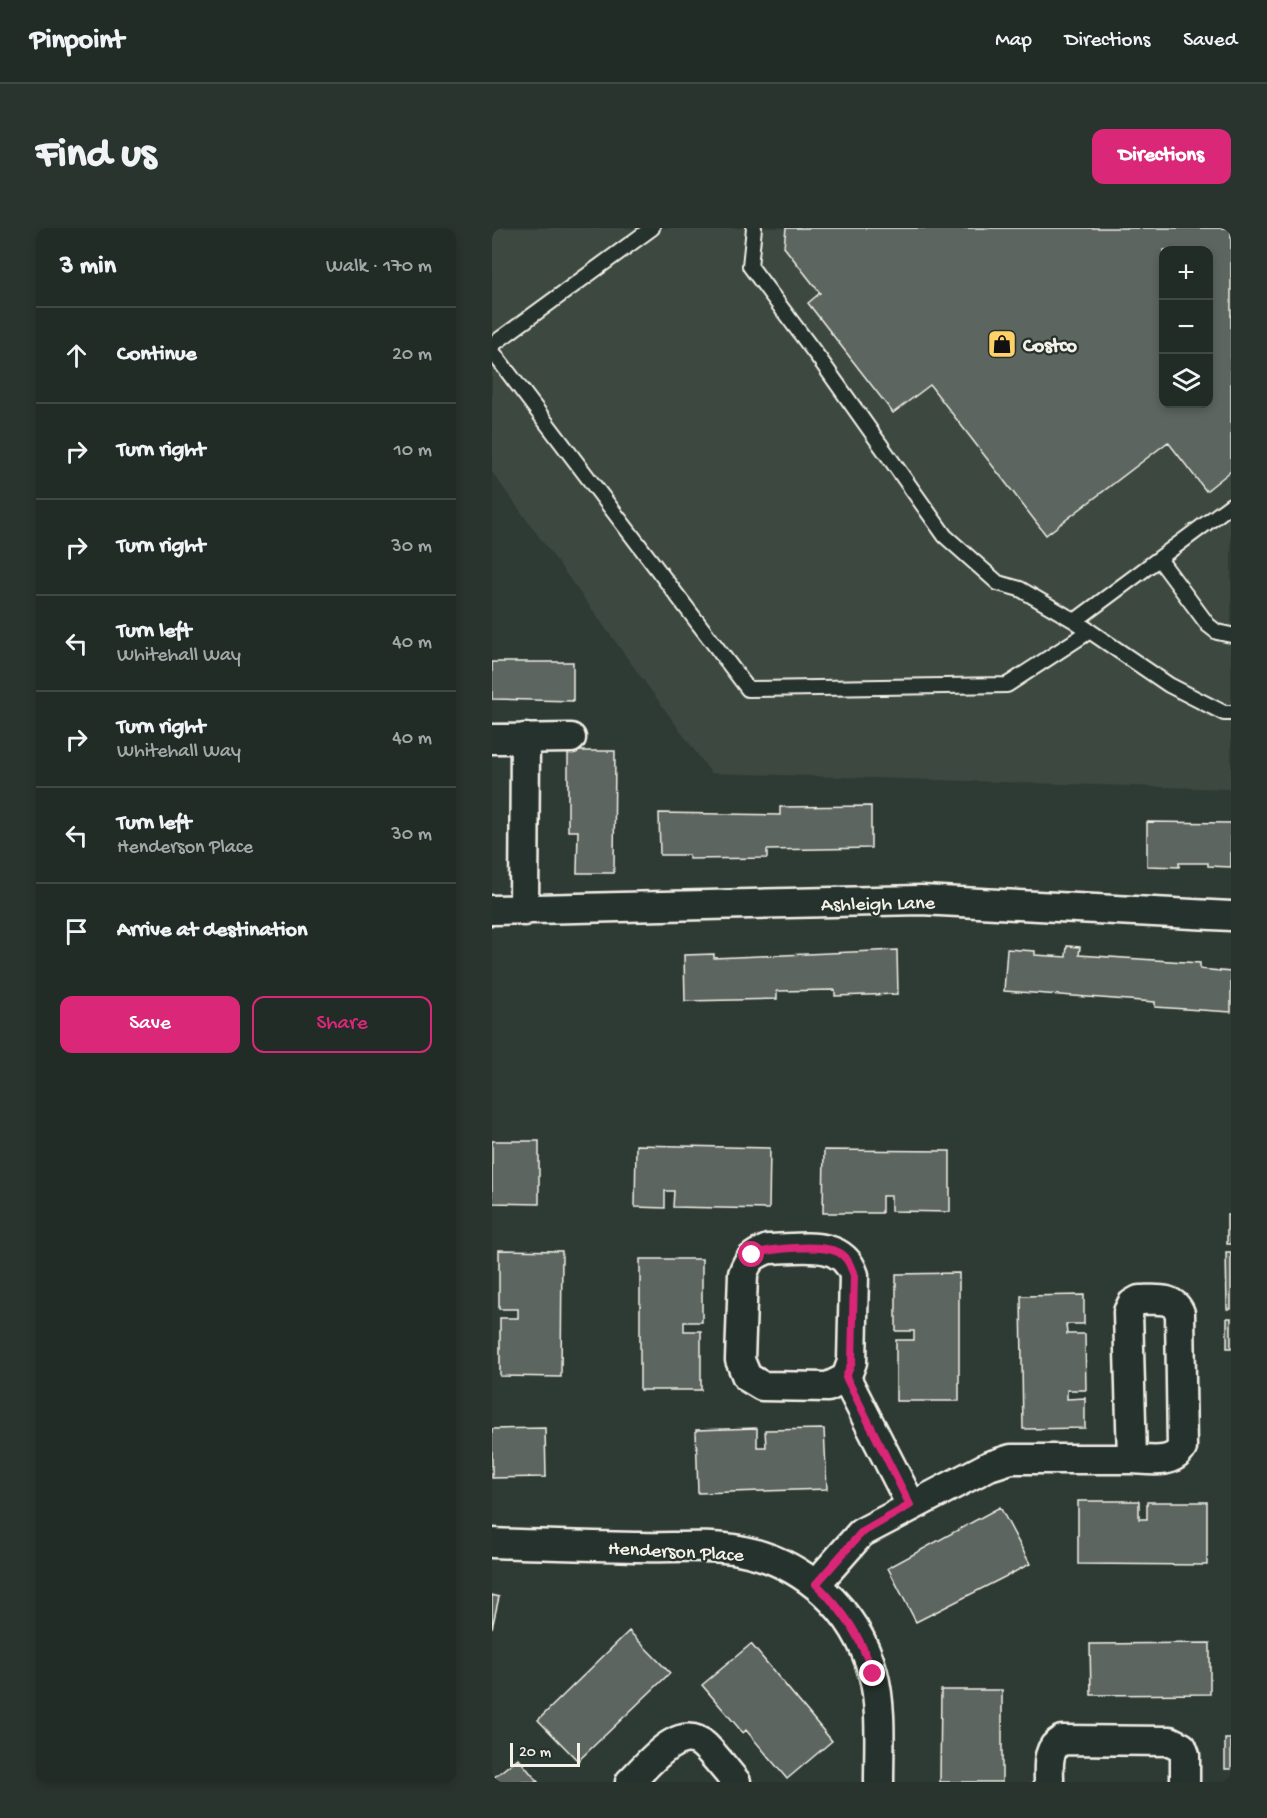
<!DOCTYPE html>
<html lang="en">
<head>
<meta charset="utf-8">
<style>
	:root { --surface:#222c27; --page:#2a342f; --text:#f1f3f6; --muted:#a2a7a7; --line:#3f4844; --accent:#db2777 }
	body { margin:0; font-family:"Gochi Hand",sans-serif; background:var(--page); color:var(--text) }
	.controls { position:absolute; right:18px; top:18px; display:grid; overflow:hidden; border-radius:12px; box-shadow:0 3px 9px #0003 }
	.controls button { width:54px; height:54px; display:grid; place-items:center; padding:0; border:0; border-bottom:2px solid var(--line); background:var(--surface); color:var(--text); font:30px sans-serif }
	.scale { position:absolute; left:18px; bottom:15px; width:70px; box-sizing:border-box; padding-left:6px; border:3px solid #f4f1e8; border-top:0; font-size:16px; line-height:21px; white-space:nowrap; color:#f4f1e8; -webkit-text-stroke:4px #26332d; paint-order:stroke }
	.stop { position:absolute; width:18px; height:18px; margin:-14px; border:4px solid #db2777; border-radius:50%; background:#fff }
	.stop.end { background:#db2777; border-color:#fff; box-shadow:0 2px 6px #0008 }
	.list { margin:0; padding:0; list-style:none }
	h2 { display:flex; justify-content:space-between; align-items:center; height:78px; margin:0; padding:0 24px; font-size:26px }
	h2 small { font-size:20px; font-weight:400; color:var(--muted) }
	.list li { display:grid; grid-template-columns:39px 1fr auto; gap:18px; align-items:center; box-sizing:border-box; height:96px; padding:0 24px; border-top:2px solid var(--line) }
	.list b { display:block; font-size:22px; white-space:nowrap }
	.list p { margin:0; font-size:20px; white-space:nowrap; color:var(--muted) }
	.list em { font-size:20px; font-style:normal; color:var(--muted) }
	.actions { display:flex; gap:12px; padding:18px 24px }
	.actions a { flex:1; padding:14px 0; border:2px solid var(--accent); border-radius:12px; text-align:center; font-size:21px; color:var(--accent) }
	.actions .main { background:var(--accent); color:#fff }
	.icon { flex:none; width:33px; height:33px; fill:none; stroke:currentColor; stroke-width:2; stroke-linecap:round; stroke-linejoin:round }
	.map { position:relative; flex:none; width:739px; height:1554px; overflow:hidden; border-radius:12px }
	header { display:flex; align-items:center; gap:36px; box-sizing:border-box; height:84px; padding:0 30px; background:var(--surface); border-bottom:2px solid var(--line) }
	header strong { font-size:28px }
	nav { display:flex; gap:33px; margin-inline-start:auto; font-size:21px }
	.intro { display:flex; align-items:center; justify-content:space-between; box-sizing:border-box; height:144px; padding:0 36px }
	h1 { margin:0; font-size:42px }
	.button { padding:15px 27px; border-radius:12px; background:var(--accent); color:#fff; font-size:21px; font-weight:700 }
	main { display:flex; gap:36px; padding:0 36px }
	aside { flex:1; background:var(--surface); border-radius:12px; box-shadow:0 3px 9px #0003 }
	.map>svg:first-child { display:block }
	.built { fill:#3c4841; fill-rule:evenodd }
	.building { fill:#5c655e; stroke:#f4f1e8; stroke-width:1.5; fill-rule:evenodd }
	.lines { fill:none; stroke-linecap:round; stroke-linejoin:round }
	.lane-casing { stroke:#f4f1e8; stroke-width:18 }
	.street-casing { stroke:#f4f1e8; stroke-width:33 }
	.lane { stroke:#26332d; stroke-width:14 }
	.street { stroke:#26332d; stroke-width:28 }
	.route { stroke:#db2777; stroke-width:8 }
	.labels { text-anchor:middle; stroke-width:4.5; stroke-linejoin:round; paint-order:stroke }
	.poi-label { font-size:20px; font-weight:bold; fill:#f4f1e8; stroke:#26332d; text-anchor:start }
	.street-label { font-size:20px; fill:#f4f1e8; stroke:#26332d }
</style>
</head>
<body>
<header>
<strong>Pinpoint</strong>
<nav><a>Map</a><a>Directions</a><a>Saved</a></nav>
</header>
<div class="intro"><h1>Find us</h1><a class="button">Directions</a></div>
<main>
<aside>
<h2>3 min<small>Walk · 170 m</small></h2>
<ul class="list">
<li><svg class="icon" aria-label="ahead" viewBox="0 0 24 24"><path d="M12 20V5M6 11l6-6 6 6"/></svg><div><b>Continue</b></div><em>20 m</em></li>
<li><svg class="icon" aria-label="right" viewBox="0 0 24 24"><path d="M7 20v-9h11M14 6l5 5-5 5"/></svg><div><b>Turn right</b></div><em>10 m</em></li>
<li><svg class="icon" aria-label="right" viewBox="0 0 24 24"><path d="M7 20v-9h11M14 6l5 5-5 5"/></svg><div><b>Turn right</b></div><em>30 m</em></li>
<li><svg class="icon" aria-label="left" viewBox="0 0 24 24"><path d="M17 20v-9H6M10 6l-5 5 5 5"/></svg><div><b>Turn left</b><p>Whitehall Way</p></div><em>40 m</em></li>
<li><svg class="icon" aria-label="right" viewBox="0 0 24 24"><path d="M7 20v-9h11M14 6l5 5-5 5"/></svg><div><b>Turn right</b><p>Whitehall Way</p></div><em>40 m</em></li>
<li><svg class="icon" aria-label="left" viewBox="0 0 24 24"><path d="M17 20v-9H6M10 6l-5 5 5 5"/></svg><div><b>Turn left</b><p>Henderson Place</p></div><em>30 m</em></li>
<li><svg class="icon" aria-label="arrive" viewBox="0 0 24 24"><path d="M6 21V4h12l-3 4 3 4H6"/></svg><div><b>Arrive at destination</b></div></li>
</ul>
<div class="actions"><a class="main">Save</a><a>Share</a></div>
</aside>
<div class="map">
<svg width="739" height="1554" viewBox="0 0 739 1554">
	<rect width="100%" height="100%" fill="#2e3b34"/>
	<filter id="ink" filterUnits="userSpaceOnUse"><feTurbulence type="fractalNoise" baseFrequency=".0167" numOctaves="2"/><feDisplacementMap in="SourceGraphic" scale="12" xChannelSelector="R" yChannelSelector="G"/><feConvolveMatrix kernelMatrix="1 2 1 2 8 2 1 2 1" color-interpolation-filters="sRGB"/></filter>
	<g filter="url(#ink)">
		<!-- built -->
		<path class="built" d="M0,0H739V561L219,545L0,244ZM672,22H716V176H672Z"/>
		<!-- building -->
		<path class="building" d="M294,0H739V243L714,263L676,214L554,307L438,157L401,185L316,75L328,65L292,19ZM672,22H716V176H672Z
			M0,434H81V473L0,471Z
			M76,523H123L122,645H85L86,603H76Z
			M379,578V620L275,622V630L197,631V627H168L167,585L288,587V579Z
			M655,594L739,595V639L716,638V635H687V639L655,638Z
			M575,718L588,719L587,727L708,735V741L739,744V784L663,779V774L512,763L515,721L543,723V727L574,729Z
			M405,722L406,766L343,768V762L285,763V771L193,773L192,727L222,726V730Z
			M0,913H47V976L0,975Z
			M144,917L278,920L277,981L181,979L182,963H173V980L143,979Z
			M332,922L458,923V984L399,983V968H390V985H331Z
			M735,987H739V1016H735Z
			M7,1022L70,1023L69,1149L8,1148V1090H26V1081H7Z
			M734,1024H739V1081H735Z
			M148,1031H210V1094H192V1103H209V1162H148Z
			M467,1045V1173H404V1112H422V1103H404V1046Z
			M592,1067V1096H574L575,1106H593L594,1162H575V1171L593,1170V1200L531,1201L529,1068Z
			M735,1090H739V1120H735Z
			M53,1200L54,1249L0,1250V1201Z
			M265,1200V1219H274L273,1202L332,1201L335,1261L206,1265L204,1202Z
			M586,1273H647V1291H655V1274H715V1337L586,1336Z
			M508,1279L538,1336L424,1394L396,1340Z
			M0,1367L7,1369L0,1400Z
			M137,1403L178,1445L86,1533L46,1492Z
			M718,1415V1466L599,1467L598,1416Z
			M259,1416L340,1513L295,1551L254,1502L251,1505L210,1457Z
			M449,1462H510V1554H448Z
			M733,1511H739V1541H733Z
			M26,1530L46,1554H0V1551Z"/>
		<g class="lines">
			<!-- lane casing -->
			<g class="lane-casing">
				<path id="lane" d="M262,0L258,38L329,133L453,308L506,355L528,361L583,393L677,457L732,485H739
					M0,117L160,0
					M0,123L256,461L515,457L598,403
					M667,331L716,397L725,404L739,407
					M583,393L739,277"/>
			</g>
			<!-- street casing -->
			<g class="street-casing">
				<path id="street" d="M0,511L79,510
					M0,682L429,672L739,688
					M32,683L33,510
					M276,1021C307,1021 350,1010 362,1047L360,1134L354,1150L336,1159L270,1158L255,1149L248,1132L251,1046C256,1031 261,1027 276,1021Z
					M647,1072C663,1072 681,1068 688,1085L690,1220C680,1237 658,1232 640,1231L636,1084L640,1076Z
					M354,1150L419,1277
					M0,1315C49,1317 98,1318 146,1319C178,1320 217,1316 247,1322C311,1334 364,1381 381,1445C390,1479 387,1518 387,1554
					M324,1356L369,1305L497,1238L519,1231H640
					M138,1554C155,1538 188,1493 213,1518C224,1529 234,1542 244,1554
					M557,1554C557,1538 554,1521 570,1512L678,1513L690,1519L693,1527V1554"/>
			</g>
			<!-- lane -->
			<use href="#lane" class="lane"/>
			<!-- street -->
			<use href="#street" class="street"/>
		</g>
	</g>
	<g class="lines" filter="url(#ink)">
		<!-- route -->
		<path class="route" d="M260,1027C279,1020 327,1016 346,1024C355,1028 358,1037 362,1047L360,1134L354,1149L418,1277L369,1305L324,1356C352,1383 369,1409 381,1446"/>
	</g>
	<!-- icons -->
	<defs>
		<g id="shop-square" transform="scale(1.5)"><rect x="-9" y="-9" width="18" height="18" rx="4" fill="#ffd166" stroke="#26332d"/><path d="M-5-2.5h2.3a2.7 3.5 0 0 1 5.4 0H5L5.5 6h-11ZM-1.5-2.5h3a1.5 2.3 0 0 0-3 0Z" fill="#111"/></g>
	</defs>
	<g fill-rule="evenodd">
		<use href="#shop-square" x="510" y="116"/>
	</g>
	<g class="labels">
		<!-- poi labels -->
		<g class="poi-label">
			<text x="531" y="123">Costco</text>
		</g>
		<!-- street labels -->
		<g class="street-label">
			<text transform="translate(386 674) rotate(-1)" y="7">Ashleigh Lane</text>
			<text transform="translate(184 1322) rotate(3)" y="7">Henderson Place</text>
		</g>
	</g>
</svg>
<div class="controls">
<button>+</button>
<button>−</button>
<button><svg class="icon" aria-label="layers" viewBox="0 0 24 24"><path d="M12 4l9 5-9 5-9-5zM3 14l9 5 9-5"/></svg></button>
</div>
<div class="scale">20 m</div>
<div class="stop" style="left:260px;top:1027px"></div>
<div class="stop end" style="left:381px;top:1446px"></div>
</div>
</main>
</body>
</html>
